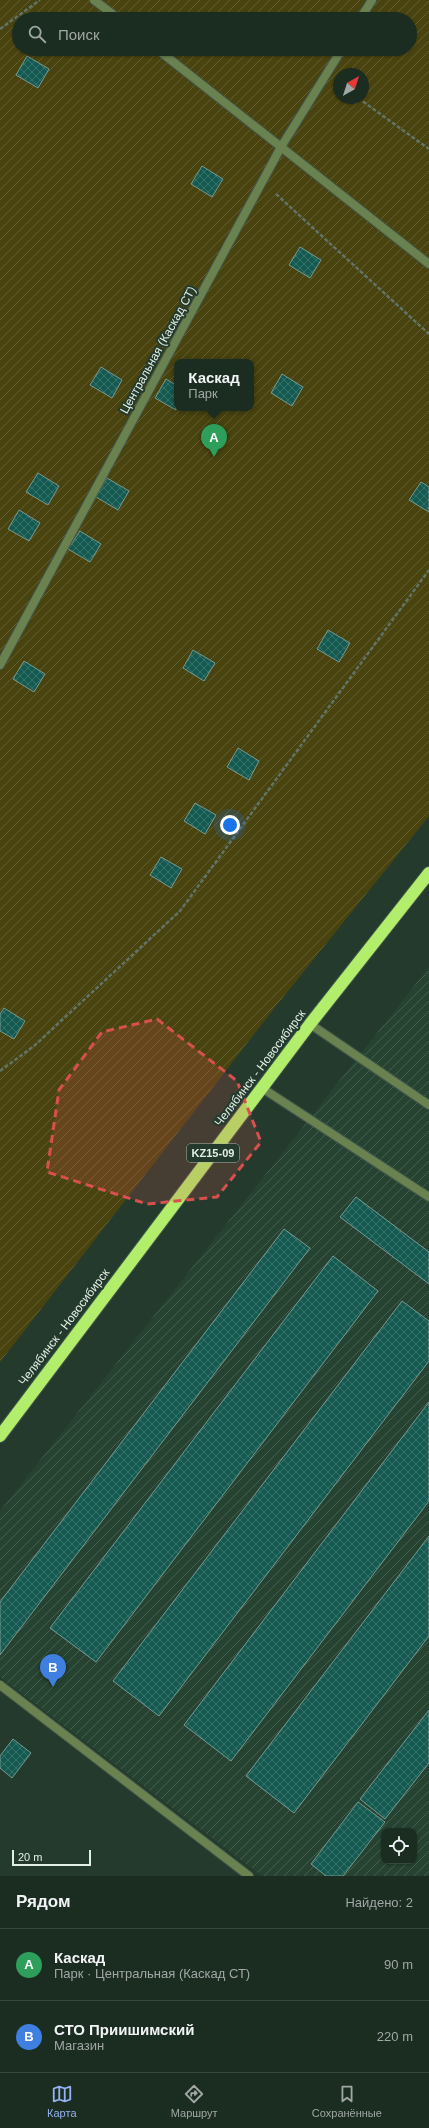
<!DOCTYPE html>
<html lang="ru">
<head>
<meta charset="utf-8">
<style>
	:root { --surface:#1b2c21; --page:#28382e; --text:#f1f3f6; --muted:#a0a7a5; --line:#39483f; --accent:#95b2f1 }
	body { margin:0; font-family:Arial,sans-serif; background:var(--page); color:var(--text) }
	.controls { position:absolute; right:12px; bottom:12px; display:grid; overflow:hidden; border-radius:8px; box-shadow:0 1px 3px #0004 }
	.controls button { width:36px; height:36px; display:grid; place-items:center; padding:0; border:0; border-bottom:1px solid var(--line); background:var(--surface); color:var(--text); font:20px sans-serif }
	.compass { position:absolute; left:333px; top:68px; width:36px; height:36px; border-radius:50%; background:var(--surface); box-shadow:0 1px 3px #0004; rotate:39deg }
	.scale { position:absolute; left:12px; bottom:10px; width:79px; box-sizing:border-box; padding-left:4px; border:2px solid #e2efe6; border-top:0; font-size:11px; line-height:14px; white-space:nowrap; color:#e2efe6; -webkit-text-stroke:3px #243a2c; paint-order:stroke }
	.you { position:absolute; left:230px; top:825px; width:14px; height:14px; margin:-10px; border:3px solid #fff; border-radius:50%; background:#1a73e8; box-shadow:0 0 0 6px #1a73e833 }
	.badge { display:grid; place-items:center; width:26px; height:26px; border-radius:50%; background:var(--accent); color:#fff; font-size:13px; font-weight:700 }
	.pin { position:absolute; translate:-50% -33px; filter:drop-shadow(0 1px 2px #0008) }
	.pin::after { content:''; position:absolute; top:21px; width:14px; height:12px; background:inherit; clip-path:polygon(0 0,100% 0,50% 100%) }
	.popup { position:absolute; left:174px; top:359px; width:80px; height:52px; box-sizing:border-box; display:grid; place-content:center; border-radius:8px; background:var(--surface); filter:drop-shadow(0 1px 3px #0005); font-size:13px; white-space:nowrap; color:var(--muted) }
	.popup b { font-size:15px; color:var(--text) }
	.popup::after { content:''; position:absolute; left:50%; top:100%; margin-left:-8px; border:8px solid transparent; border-top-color:var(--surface) }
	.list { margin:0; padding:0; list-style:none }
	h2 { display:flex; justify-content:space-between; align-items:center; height:52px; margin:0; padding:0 16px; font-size:17px }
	h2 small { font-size:13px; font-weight:400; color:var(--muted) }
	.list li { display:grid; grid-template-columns:26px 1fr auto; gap:12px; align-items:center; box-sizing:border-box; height:72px; padding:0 16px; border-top:1px solid var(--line) }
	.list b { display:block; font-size:15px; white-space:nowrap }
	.list p { margin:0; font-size:13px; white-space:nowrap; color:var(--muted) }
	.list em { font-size:13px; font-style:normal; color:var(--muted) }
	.icon { flex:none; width:22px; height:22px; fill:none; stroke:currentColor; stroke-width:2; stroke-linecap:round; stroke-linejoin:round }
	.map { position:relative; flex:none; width:429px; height:1876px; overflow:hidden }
	.search { position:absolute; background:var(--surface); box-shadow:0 1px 3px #0004; left:12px; right:12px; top:12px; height:44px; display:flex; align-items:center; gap:10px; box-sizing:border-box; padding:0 14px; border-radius:22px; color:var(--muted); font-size:15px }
	.sheet { height:196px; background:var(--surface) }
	nav { display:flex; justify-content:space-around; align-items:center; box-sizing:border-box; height:56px; border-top:1px solid var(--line); background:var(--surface); font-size:11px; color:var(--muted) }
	nav a { display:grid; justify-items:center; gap:2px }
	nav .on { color:var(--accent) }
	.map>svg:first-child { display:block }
	.industrial { fill:url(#industrial-furrows); fill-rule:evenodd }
	.garden { fill:url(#garden-furrows); fill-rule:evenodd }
	.building { fill:url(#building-cross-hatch); stroke:#789992 }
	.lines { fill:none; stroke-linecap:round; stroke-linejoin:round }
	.lane-casing { stroke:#42574a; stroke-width:10 }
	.street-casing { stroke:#42574a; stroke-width:10 }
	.highway-casing { stroke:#42574a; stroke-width:14 }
	.path { stroke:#617467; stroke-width:2.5; stroke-dasharray:4 2; stroke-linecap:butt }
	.lane { stroke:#6a8250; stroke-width:8 }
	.street { stroke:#6a8250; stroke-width:8 }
	.highway { stroke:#b2ee6b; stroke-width:12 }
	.marked { fill:#d8504e; fill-opacity:0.2; stroke:#d8504e; stroke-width:3; stroke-dasharray:8 5; stroke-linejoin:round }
	.labels { text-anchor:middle; stroke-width:4; stroke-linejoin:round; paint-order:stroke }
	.shield { fill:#243a2c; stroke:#a9b9ae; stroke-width:1 }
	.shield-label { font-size:11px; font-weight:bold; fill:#e2efe6 }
	.street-label { font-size:12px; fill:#e2efe6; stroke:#243a2c }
</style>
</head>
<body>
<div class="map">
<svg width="429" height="1876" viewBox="0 0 429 1876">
	<defs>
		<pattern id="industrial-furrows" width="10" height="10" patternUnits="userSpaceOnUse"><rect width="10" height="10" fill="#264331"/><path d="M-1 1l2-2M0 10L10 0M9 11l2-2" fill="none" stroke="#455e4f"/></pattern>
		<pattern id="garden-furrows" width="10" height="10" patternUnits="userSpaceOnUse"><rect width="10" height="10" fill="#49440f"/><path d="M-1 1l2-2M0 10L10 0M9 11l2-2" fill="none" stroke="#635f32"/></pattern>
		<pattern id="building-cross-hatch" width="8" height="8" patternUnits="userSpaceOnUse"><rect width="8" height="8" fill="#145a50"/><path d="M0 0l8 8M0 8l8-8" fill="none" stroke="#367269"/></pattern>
	</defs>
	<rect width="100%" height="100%" fill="#243a2c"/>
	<!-- industrial -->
	<path class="industrial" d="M429,967V1876H262L0,1677V1511ZM384,1831H414V1861H384Z"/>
	<!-- garden -->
	<path class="garden" d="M0,0H429V816L276,1006L0,1362ZM19,19H410V49H19ZM339,74H363V98H339ZM177,362H251V408H177Z"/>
	<!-- building -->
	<path class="building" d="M27,56L49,69L38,88L16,75Z
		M202,166L223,179L212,197L191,184Z
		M300,247L321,260L310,278L289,265Z
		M101,367L122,380L112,398L90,385Z
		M282,374L303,387L292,406L271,393Z
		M166,379L177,386L176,410L155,398Z
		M38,473L59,486L48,505L26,492Z
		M107,478L129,491L118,510L96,497Z
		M421,482L429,487V512L409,500Z
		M19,510L40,523L29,541L8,529Z
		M80,531L101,544L90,562L68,549Z
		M328,630L350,643L339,662L317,649Z
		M193,650L215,663L204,681L183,668Z
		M24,661L45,674L34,692L13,679Z
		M238,748L259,761L249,780L227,767Z
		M195,803L216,815L205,834L184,821Z
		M161,857L182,869L171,888L150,875Z
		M4,1008L25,1021L14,1039L0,1031V1014Z
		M356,1197L429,1252V1284L340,1217Z
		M284,1229L310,1248L0,1655V1602Z
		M333,1256L378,1291L96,1662L50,1628Z
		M402,1301L429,1321V1361L159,1716L113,1681Z
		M429,1402V1501L231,1761L184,1725Z
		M429,1536V1636L294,1813L246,1776Z
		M429,1710V1763L385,1819L360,1799Z
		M13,1739L31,1753L12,1778L0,1768V1756Z
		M358,1802L385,1822L343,1876H326L311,1864Z"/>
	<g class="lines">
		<!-- lane casing -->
		<g class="lane-casing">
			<path id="lane" d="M94,0L119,19
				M157,49L429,264
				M310,1024L429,1105
				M262,1088L429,1197
				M0,1685L249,1876"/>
		</g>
		<!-- street casing -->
		<g class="street-casing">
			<path id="street" d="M360,19L372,0
				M0,665L281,147L342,49"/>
		</g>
		<!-- highway casing -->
		<g class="highway-casing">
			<path id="highway" d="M0,1436L310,1024L429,873"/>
		</g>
		<!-- path -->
		<path class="path" d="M0,29L40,0
			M358,98L429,149
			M276,194L429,334
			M0,1071L34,1046L180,911L429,570"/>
		<!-- lane -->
		<use href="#lane" class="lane"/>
		<!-- street -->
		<use href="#street" class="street"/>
		<!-- highway -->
		<use href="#highway" class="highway"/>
	</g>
	<!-- marked area -->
	<path class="marked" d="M157,1019L237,1081L261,1142L217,1197L147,1204L47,1172L59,1090L102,1032Z"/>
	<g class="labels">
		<!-- shield labels -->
		<rect class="shield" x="187" y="1144" width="52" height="18" rx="3"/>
		<g class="shield-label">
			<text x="213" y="1157">KZ15-09</text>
		</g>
		<!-- street labels -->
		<g class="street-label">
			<text transform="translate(158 350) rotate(-61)" y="4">Центральная (Каскад СТ)</text>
			<text transform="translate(260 1068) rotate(-53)" y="4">Челябинск - Новосибирск</text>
			<text transform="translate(64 1327) rotate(-53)" y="4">Челябинск - Новосибирск</text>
		</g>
	</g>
</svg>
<div class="controls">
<button><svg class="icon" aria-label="locate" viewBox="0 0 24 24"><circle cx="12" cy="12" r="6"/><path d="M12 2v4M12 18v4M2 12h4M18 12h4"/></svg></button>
</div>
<svg class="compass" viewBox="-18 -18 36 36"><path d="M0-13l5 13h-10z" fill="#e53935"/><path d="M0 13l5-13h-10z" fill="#a0a7a5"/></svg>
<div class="scale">20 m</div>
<div class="you"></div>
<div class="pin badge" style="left:214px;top:457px;background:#2e9e5b">A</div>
<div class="popup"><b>Каскад</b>Парк</div>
<div class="pin badge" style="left:53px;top:1687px;background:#3f7fe0">B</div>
<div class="search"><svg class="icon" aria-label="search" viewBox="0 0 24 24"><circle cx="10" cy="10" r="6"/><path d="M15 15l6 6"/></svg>Поиск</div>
</div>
<section class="sheet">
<h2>Рядом<small>Найдено: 2</small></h2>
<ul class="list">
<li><span class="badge" style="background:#2e9e5b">A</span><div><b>Каскад</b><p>Парк · Центральная (Каскад СТ)</p></div><em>90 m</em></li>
<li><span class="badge" style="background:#3f7fe0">B</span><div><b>СТО Приишимский</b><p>Магазин</p></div><em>220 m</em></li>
</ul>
</section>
<nav>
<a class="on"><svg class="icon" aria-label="map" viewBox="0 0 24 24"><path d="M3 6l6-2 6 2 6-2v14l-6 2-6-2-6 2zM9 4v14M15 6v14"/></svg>Карта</a>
<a><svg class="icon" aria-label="directions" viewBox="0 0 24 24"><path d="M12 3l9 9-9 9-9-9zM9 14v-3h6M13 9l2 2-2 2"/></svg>Маршрут</a>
<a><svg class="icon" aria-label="saved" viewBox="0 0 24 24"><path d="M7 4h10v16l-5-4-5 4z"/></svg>Сохранённые</a>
</nav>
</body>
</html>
